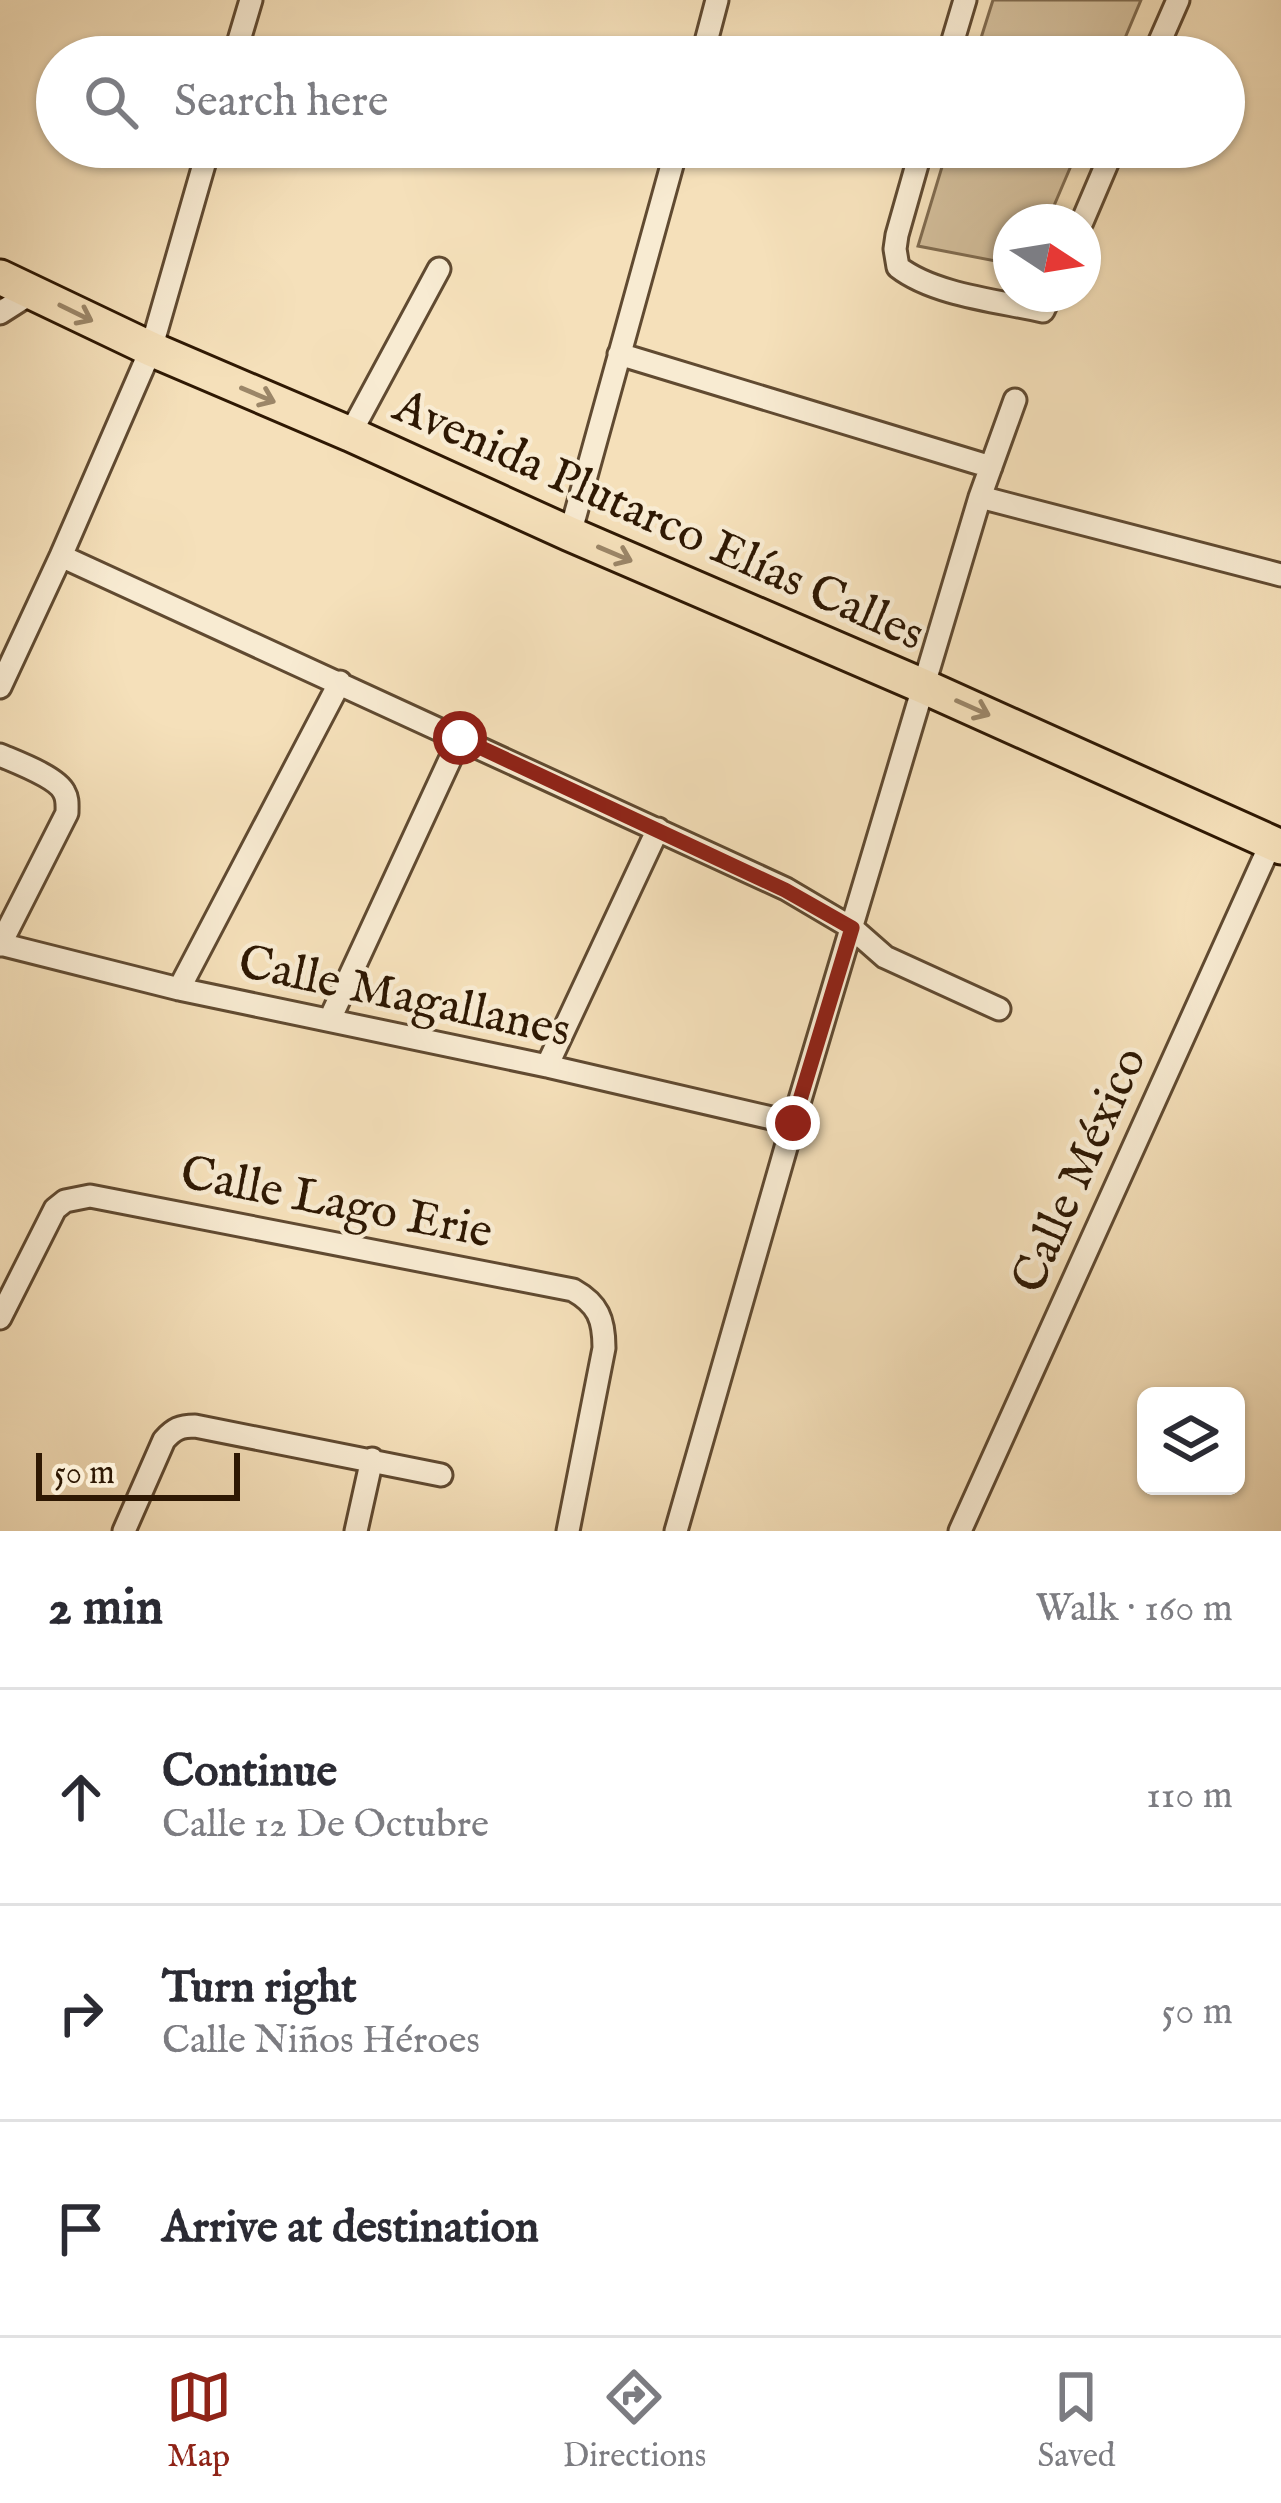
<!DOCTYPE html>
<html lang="en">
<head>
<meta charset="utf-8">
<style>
	:root { --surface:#fff; --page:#f7f7f7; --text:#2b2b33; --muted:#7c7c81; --line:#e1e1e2; --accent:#8f2418 }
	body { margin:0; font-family:"IM FELL English",serif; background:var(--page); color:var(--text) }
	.controls { position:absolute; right:36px; bottom:36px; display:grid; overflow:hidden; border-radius:18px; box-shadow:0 3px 9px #0004 }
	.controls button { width:108px; height:108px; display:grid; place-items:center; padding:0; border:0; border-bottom:3px solid var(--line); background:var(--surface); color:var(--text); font:60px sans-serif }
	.compass { position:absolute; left:993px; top:204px; width:108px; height:108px; border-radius:50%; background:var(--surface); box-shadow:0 3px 9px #0004; rotate:102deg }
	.scale { position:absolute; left:36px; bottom:30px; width:204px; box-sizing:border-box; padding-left:12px; border:6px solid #2e1803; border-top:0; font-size:33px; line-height:42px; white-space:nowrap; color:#2e1803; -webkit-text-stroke:9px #f8ebd2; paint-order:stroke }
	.stop { position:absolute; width:36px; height:36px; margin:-27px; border:9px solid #8f2418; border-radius:50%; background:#fff }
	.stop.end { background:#8f2418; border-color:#fff; box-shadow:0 3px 12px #0008 }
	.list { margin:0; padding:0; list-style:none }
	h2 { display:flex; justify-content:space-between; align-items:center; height:156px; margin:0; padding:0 48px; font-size:51px }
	h2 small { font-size:39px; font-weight:400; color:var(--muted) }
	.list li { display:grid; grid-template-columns:78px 1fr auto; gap:36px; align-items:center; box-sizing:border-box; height:216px; padding:0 48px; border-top:3px solid var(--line) }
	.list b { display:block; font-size:45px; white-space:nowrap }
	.list p { margin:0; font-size:39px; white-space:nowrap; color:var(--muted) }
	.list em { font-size:39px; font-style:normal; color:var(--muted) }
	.icon { flex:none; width:66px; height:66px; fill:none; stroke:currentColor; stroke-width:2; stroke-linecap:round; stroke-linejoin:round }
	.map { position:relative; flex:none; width:1281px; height:1531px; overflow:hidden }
	.search { position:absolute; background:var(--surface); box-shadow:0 3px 9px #0004; left:36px; right:36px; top:36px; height:132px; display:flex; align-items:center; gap:30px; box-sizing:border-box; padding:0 42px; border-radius:66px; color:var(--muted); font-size:45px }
	.sheet { height:804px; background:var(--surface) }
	nav { display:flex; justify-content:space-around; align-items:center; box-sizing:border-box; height:168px; border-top:3px solid var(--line); background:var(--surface); font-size:33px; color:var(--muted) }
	nav a { display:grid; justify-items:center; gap:6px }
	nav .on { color:var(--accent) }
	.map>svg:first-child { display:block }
	.green { fill:#d3be9b; stroke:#806b4f; stroke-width:3 }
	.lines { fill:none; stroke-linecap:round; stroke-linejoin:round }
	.street-casing { stroke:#604a31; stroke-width:27 }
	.primary-casing { stroke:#2e1803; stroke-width:39 }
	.street { stroke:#f8ebd2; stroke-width:21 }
	.primary { stroke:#f5e0ba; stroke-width:33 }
	.oneway { stroke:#9b8668 }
	.route { stroke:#8f2418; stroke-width:15 }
	.labels { text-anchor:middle; stroke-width:9; stroke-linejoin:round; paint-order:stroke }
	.street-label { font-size:48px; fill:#2e1803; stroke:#f8ebd2 }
</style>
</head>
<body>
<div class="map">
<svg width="1281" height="1531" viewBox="0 0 1281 1531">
	<rect width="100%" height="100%" fill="#f5e0ba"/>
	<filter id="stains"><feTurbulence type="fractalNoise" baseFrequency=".00167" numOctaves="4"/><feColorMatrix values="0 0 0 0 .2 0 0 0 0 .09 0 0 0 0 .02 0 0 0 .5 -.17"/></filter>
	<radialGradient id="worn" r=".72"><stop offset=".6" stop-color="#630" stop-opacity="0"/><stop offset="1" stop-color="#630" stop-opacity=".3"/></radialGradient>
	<!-- green -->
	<path class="green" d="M993,0H1141L1117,57H975Z
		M948,147H1079L1047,222H1011V264L918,246Z"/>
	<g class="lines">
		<!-- street casing -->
		<g class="street-casing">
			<path id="street" d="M234,57L251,0
				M702,57L717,0
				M948,57L965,0
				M1153,57L1178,0
				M922,147L897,235L895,249L898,267C934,295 999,301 1043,311L1051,294
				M1082,222L1114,147
				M0,313L33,292
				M619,354L991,467
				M350,434L439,269
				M980,497L1281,575
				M570,534L677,147
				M61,556L786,889L852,928L885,957L999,1009
				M0,687L61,556L151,349L209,147
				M0,755C16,762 57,777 64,792C68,799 67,805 67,813L0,945
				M0,944L179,989L547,1066L793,1123
				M179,989L340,682
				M330,1019L460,738
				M547,1066L658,829
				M0,1318L55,1209L65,1201L90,1196L573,1290C598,1304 604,1319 604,1348L568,1531
				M124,1531L164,1440C174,1429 180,1426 195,1426L441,1475
				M356,1531L372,1459
				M676,1531L793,1123L980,497L1015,400
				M960,1531L1271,843"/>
		</g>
		<!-- primary casing -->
		<g class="primary-casing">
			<path id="primary" d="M0,277L151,349L350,434L570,534L925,687L1281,847"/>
		</g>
		<!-- street -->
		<use href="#street" class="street"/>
		<!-- primary -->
		<use href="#primary" class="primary"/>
	</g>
	<!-- one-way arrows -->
	<defs><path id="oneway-shaft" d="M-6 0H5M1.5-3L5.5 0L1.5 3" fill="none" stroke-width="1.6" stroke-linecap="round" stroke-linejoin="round" transform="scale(3)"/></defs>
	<g class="oneway">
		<use href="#oneway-shaft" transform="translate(76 313) rotate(26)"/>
		<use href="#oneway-shaft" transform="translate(258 395) rotate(23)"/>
		<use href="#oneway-shaft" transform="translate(615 554) rotate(23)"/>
		<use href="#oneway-shaft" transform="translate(973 708) rotate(24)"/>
	</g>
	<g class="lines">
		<!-- route -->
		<path class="route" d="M460,738L785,890L852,928L793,1123"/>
	</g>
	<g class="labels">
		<!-- street labels -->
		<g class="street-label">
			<text transform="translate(660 518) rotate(24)" y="17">Avenida Plutarco Elías Calles</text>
			<text transform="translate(405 994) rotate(12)" y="17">Calle Magallanes</text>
			<text transform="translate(1077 1169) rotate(-66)" y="17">Calle México</text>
			<text transform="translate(337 1200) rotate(11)" y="17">Calle Lago Erie</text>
		</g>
	</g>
	<rect width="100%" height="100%" filter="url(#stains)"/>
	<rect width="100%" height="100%" fill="url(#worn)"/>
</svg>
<div class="controls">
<button><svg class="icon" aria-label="layers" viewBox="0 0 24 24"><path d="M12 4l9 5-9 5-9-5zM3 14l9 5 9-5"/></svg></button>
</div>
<svg class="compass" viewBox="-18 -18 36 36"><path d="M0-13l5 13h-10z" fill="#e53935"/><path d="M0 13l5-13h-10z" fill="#7c7c81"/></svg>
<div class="scale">50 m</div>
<div class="stop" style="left:460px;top:738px"></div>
<div class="stop end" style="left:793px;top:1123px"></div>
<div class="search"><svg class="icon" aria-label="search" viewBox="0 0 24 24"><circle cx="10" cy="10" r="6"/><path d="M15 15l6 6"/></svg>Search here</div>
</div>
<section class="sheet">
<h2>2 min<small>Walk · 160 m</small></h2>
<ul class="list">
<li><svg class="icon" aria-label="ahead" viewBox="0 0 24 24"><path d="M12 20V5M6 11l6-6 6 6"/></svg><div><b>Continue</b><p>Calle 12 De Octubre</p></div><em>110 m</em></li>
<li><svg class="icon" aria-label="right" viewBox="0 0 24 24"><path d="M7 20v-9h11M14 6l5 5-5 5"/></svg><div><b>Turn right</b><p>Calle Niños Héroes</p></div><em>50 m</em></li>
<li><svg class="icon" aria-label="arrive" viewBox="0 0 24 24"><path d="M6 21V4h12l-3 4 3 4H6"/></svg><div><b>Arrive at destination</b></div></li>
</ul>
</section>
<nav>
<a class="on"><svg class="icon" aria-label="map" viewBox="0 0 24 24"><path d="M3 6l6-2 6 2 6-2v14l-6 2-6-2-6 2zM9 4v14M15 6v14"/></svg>Map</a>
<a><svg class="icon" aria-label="directions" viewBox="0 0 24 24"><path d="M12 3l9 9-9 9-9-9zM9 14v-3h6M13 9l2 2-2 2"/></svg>Directions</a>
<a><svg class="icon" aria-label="saved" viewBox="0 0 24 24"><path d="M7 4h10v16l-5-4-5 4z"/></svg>Saved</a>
</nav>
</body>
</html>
